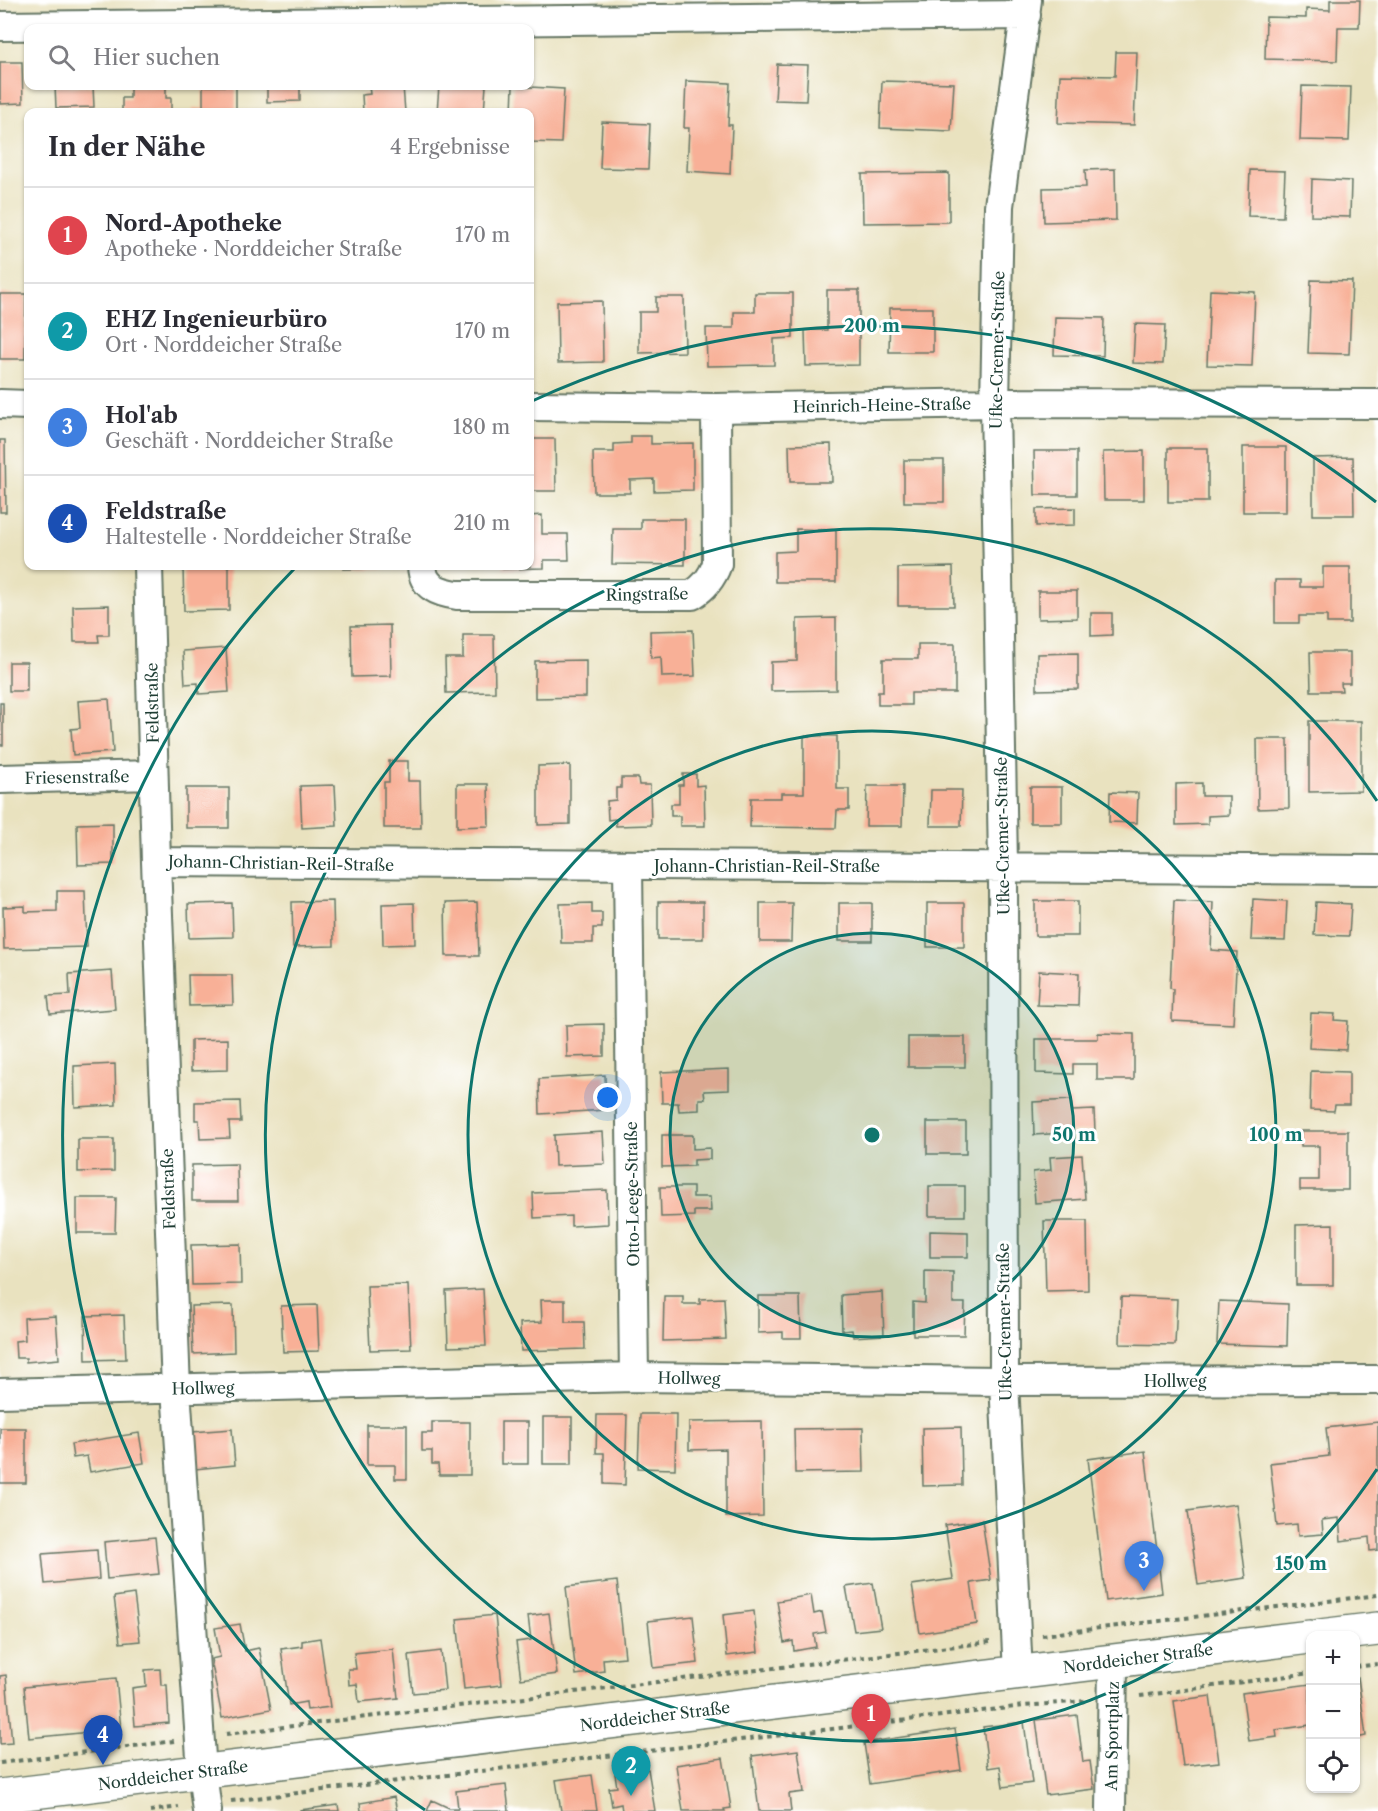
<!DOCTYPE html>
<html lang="de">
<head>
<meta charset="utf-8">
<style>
	:root { --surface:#fff; --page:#f7f7f7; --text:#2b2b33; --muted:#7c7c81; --line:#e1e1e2; --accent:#ea580c }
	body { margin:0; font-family:"Libre Caslon Text",serif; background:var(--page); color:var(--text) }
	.controls { position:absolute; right:18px; bottom:18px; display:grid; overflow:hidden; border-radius:12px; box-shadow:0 2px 4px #0004 }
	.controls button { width:54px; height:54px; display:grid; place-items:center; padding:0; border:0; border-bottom:2px solid var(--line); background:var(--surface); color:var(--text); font:30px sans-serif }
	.you { position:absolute; left:608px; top:1098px; width:21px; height:21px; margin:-15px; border:4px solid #fff; border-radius:50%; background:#1a73e8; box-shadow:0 0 0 9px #1a73e833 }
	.badge { display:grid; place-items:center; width:39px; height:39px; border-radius:50%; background:var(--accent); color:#fff; font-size:20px; font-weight:700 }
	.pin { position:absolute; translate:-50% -50px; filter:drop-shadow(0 2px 3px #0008) }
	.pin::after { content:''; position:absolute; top:32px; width:21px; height:18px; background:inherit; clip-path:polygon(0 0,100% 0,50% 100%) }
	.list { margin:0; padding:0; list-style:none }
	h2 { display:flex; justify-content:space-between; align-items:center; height:78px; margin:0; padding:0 24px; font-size:26px }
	h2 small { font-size:20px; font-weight:400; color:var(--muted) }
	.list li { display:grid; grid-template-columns:39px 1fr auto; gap:18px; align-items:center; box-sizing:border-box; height:96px; padding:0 24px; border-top:2px solid var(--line) }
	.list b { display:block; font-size:22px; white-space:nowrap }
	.list p { margin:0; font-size:20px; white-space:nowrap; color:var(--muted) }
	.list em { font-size:20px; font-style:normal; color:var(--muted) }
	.icon { flex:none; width:33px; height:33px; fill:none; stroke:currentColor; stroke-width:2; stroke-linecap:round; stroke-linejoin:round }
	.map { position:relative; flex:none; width:1378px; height:1811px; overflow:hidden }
	.search { position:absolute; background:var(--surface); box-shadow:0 2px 4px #0004; left:24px; top:24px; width:510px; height:66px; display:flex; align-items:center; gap:15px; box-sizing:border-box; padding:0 21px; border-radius:12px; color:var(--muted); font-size:22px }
	.panel { position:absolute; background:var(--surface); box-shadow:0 2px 4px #0004; left:24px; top:108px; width:510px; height:462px; border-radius:12px }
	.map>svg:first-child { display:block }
	.building { fill:#f8b097 }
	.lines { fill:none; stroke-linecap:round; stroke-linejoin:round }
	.street-casing { stroke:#667765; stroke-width:32 }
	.secondary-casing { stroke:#667765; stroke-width:36 }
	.path { stroke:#667765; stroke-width:4; stroke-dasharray:4.5 4.5; stroke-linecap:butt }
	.street { stroke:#fff; stroke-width:28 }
	.secondary { stroke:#fff; stroke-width:33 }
	.ring { fill:none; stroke:#0f766e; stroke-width:3 }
	.labels { text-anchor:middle; stroke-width:6; stroke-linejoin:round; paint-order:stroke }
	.street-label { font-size:16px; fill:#1f3d34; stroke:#fff }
	.centre { fill:#0f766e; stroke:#fff; stroke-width:3 }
	.ring-label { font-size:18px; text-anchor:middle; font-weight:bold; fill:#0f766e; stroke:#fff; stroke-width:6; stroke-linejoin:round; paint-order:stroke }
</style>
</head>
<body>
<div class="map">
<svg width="1378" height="1811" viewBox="0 0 1378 1811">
	<rect width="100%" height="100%" fill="#fff"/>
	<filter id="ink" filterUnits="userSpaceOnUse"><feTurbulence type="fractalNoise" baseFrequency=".0167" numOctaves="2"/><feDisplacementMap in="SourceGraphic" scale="12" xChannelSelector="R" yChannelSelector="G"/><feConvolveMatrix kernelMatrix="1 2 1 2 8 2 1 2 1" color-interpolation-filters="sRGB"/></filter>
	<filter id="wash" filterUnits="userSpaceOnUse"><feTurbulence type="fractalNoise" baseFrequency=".008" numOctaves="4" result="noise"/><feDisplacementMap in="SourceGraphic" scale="24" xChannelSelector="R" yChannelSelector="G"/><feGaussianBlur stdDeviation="1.35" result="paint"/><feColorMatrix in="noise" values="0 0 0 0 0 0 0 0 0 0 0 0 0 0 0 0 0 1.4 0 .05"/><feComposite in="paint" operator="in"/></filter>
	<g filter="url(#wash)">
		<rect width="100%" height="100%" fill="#e9e2bf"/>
		<g id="blocks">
			<!-- building -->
			<path class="building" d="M1330,0H1360L1359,27H1338L1337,61L1265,59L1266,17L1306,18V9L1330,10Z
				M1116,52H1137L1134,125L1058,123L1060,75L1115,76Z
				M0,62H22L23,103L0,104Z
				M777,64L808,65L806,101L775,100Z
				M686,81L730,83L728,125H732L730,174L687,171L689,128H684Z
				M882,81L954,83L951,131L880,128Z
				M55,86H93L94,107L56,108Z
				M130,86H166V98H171V112H122V98H130Z
				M203,86H236V112H193V108L203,109Z
				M267,86H300V101L267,102Z
				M369,86H403L405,112H363L362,95L370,94Z
				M439,86H486L484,112H437Z
				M513,86L564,89L561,143L530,142V112H512Z
				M1302,86L1351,87L1349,141L1300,140Z
				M602,122L650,124L648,169L600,168Z
				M1115,169L1116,220L1044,222L1043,188L1086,187L1085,170Z
				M1250,170L1285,171L1283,217L1248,216Z
				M949,173V222L863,223L862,174Z
				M1312,179L1351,181L1350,217L1311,216Z
				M1311,280L1352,281L1349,354L1308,353Z
				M827,290H859V365L806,366L805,330H827Z
				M1210,290L1255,292L1252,366L1207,365Z
				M755,293H793V338L774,339V365L707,366L706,328H734V312H755Z
				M0,294H26L25,359H0Z
				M656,297H684L685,352L639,353V312H656Z
				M602,301L603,362L558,363L557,302Z
				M890,308H933V352H889Z
				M1055,317L1104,318L1103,356L1054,355Z
				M1135,324L1165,325L1163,364L1133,363Z
				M631,436H651V444L693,443V490L654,491V479L630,480V493H594L593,452H614V444L631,443Z
				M530,439H555L556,491H530Z
				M0,440H5L6,512H0Z
				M831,444L832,482H790L789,445Z
				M1243,447H1286V512H1243Z
				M1168,448H1208V502H1168Z
				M1034,451H1077V495H1035Z
				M1144,451V500H1104L1103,452Z
				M1353,457L1354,515H1313V458Z
				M904,460H944V502H904Z
				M1075,508V525L1036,526V509Z
				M542,515V534H568L569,560H544V568L503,569V566H530V516Z
				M641,519H685V565L612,564L613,529H641Z
				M796,529L836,530V582H775V552L796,551Z
				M183,566H229V610L184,611Z
				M343,566H386V568L343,569Z
				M953,567L954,606H898V568Z
				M1323,567H1350V623H1327V616H1299V623H1275V580H1300V587H1323Z
				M1038,591H1077V618L1038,619Z
				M109,605V635H98L99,642H74L73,606Z
				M1091,613H1112V635L1091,636Z
				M836,618V690L771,691V662L797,661V619Z
				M390,625L391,676L352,677L351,626Z
				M693,630L695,676L662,677L661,657L651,658L650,631Z
				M463,635H494L495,692L446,693L445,658H463Z
				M918,644H955V693H911V705H878V692H883V659H918Z
				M226,648L229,692L199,694L198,683L185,684L183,651Z
				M1310,652H1350V683H1341L1342,691H1311Z
				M1078,653V689L1037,690V654Z
				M586,660V697L535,698V661Z
				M9,662H27V691H9Z
				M109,699L113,752L73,755L71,729L80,728L78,701Z
				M0,703H3V745H0Z
				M1309,721H1361V791L1309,792Z
				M804,736H837V789H849V810H837L836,828L750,827L751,798H781V793H804Z
				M1257,739H1288L1289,808L1258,809Z
				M389,761H408V781H420L421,828H384V782H389Z
				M570,765V824L538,825V766Z
				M683,774H696V786L704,785L705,826H680V816H671V804H679V785H683Z
				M621,778H638L639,785H650L651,825L616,826L615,819L608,820L607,801L616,800V788H621Z
				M1202,783V796H1229V815L1208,816V824L1176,825V784Z
				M457,784H488L489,826L457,827Z
				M335,785L337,826L302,828L300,786Z
				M867,786H903L902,826H866Z
				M1030,787H1062V823H1030Z
				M186,788H229V828H186Z
				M931,790H962L961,826H930Z
				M1110,792L1138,793L1137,823L1109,822Z
				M113,823V864L78,865L77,824Z
				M57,891H85L87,947L4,949L3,907L25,906V912L57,911Z
				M1253,899L1287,901L1285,941L1251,940Z
				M1174,900L1213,902L1211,950L1237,952L1233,1024L1172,1021L1173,989L1170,988Z
				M333,901L334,946L293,947L292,902Z
				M1035,901H1078V936H1035Z
				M477,902L479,956H446L445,903Z
				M658,902H703V939H658Z
				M1316,902L1351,904L1349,936L1314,935Z
				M232,903L233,937L189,938L188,904Z
				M414,903L415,944L383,945L382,904Z
				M592,903V913H602V928H593V943H561L560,904Z
				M760,903H792L791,942H760Z
				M839,903H872V941H839Z
				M927,903H964V947H927Z
				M112,971L115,1009L50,1014L48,996L70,995L69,974Z
				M1039,971L1079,973L1078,1006L1037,1005Z
				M188,975H232L233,1005L189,1006Z
				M1311,1013L1335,1014L1334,1020L1348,1021L1346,1050L1309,1048Z
				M604,1024V1056L567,1057L566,1025Z
				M1098,1033L1134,1034V1080H1097V1064H1073V1074L1036,1073V1039H1098Z
				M908,1037H965V1067H908Z
				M228,1039V1070L191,1071V1040Z
				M115,1064L116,1105L75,1107L74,1066Z
				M729,1069V1090L704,1091L705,1099H699V1110L679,1111L678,1103H662L661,1072Z
				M1311,1071L1349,1072V1105H1335L1334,1111L1310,1110Z
				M605,1075L606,1110L540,1114L539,1079Z
				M1071,1100L1072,1111L1094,1110L1095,1131L1034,1135L1033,1102Z
				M240,1101L241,1122H229L230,1138L200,1139L199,1120H195V1102Z
				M927,1122H966V1154H927Z
				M1301,1131H1348V1190H1300V1180H1319V1146H1301Z
				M603,1132L605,1164L555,1166L554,1135Z
				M662,1135H693V1149L710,1148V1159L694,1160V1166L662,1167Z
				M78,1139H114V1171L78,1172Z
				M1082,1155L1085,1199L1035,1203L1033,1172L1051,1170L1050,1157Z
				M237,1164L238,1201H192V1165Z
				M929,1186H965V1216H929Z
				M660,1187H693V1197H710L711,1211H694V1216L661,1217Z
				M607,1190L608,1224L571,1226V1216L534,1218L533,1193Z
				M77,1198H116L115,1233H77Z
				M1044,1221H1087L1088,1290L1046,1291Z
				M1333,1224V1285H1296V1225Z
				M930,1231L968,1232V1257H930Z
				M240,1244L241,1284L192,1285L191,1245Z
				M925,1271L953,1272V1303H965L964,1335H913V1302L925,1303Z
				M408,1285L411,1349L370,1350L367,1286Z
				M483,1289L486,1346L448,1347L446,1291Z
				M882,1292L884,1335L853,1337L852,1330L842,1331L841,1295Z
				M664,1296H683V1304H700V1299L724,1298L726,1339L663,1341Z
				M758,1296H800L801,1338H783V1332L758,1333Z
				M1121,1297L1177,1299L1175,1345L1120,1344Z
				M541,1300H565V1322H584L585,1349L521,1351L520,1323L542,1322Z
				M1219,1301L1288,1304L1287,1346L1217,1344Z
				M233,1305L234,1352L193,1354L191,1306Z
				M317,1305L319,1351L283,1352L281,1306Z
				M124,1315L126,1359L86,1360L85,1316Z
				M56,1316L59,1359L26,1362V1358H16L15,1341L25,1340L24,1318Z
				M640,1414H676L675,1469L638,1468Z
				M597,1415H627L625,1485L604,1484V1453H596Z
				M543,1417H572V1464H543Z
				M762,1421L763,1516L726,1517V1449L689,1450V1422Z
				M432,1422H470V1475H439L438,1464H432V1451H422V1433H432Z
				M501,1422H528V1464H501Z
				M1378,1422V1550L1370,1551L1369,1537L1341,1541L1339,1518L1322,1520L1323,1534L1298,1536L1297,1524L1277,1526L1270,1463L1329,1456L1326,1428Z
				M367,1425H407V1479H395V1465H367Z
				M961,1427L962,1485L923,1486L922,1428Z
				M0,1428H26V1483H0Z
				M863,1428L864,1472L795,1473L794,1429Z
				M232,1429L235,1465L195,1469L192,1432Z
				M139,1433L144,1463L90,1472L87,1456L73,1458L71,1444Z
				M1145,1451L1162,1593L1106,1601L1088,1459Z
				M1236,1504L1246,1578L1198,1585L1188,1511Z
				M982,1520L991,1580L971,1583L977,1624L920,1633L912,1585L953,1579L945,1525Z
				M155,1537L159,1574L107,1579L104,1542Z
				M97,1550L99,1579L45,1584L42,1554Z
				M617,1581L625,1657L603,1659L604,1671L576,1675L566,1587Z
				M873,1583L881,1628L854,1631L846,1587Z
				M134,1594L140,1641L120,1643L114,1597Z
				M811,1595L814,1614L822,1612L826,1632L814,1634L816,1647L794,1651L793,1641L784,1643L777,1601Z
				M754,1611L758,1652L727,1656L723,1615Z
				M549,1613L557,1674L521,1679L516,1642L531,1640L528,1616Z
				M495,1615L502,1685L464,1689L457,1619Z
				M693,1616L698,1663L653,1668L648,1621Z
				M240,1624L245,1651L259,1648L271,1709L222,1718L211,1659L220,1657L215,1628Z
				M320,1638L330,1707L307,1710L306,1702L289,1705L281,1649L302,1646V1641Z
				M393,1649L398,1698L359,1702L357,1684L349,1685L348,1669H356L354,1653Z
				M441,1651L445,1690L413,1693L409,1655Z
				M160,1669L161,1685H167L169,1723L135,1726L132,1688L146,1686L145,1670Z
				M6,1675L12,1743L0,1744V1676Z
				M1356,1677H1358L1366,1736L1356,1738Z
				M116,1678L121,1729L29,1738L24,1687Z
				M1310,1684V1725L1276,1730L1277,1737L1249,1741L1242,1693Z
				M1210,1696L1219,1762L1183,1766L1174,1701Z
				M1077,1715L1083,1762L1090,1761L1094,1789L1046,1795L1036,1720Z
				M1024,1722L1032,1783L1003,1787L1000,1766L988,1768L983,1727Z
				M955,1729L961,1770L870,1784L864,1743Z
				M798,1750L804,1792L789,1794L791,1811H759L752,1756Z
				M723,1758L731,1808L724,1809L725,1811H683L676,1765Z
				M648,1769L655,1811H622L621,1804L612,1806L609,1788L617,1787L615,1774Z
				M592,1775L597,1811H561L556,1780Z
				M506,1785L509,1811H427L432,1800L449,1808H458L456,1791Z
				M394,1797L397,1811H361L360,1803Z
				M338,1805L339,1811H300V1810Z"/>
		</g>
	</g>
	<g filter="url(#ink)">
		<use href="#blocks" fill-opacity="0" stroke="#667765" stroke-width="1.5"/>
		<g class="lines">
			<!-- street casing -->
			<g class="street-casing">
				<path id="street" d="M0,26L1026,15
					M0,404L28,405
					M530,406L716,408L995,403L1378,404
					M148,566L156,862L176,1389L202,1772L207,1811
					M422,566C423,587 438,592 457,595H692C705,587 712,578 717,564L716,408
					M0,779L153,775
					M156,862C563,866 971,865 1378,870
					M628,866L634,1377
					M0,1393L634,1377L1004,1381L1378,1380
					M1018,1674L1004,1381L1003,865L995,403L999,206L1027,0
					M1111,1811L1113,1661"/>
			</g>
			<!-- secondary casing -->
			<g class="secondary-casing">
				<path id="secondary" d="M1320,1636L1378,1629
					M0,1796L1310,1637"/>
			</g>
			<!-- path -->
			<path class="path" d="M1042,1635L1378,1595
				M1356,1667L1378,1664
				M1140,1696L1310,1673
				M226,1734L990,1642
				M0,1763L174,1741
				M231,1801L1024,1706L1085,1701
				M150,1811L179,1807"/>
			<!-- street -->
			<use href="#street" class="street"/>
			<!-- secondary -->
			<use href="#secondary" class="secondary"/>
		</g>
	</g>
	<!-- distance rings -->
	<circle cx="872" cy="1135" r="202" fill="#0f766e" fill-opacity=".12"/>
	<g class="ring">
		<circle cx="872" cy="1135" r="202"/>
		<circle cx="872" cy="1135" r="404"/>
		<path d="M1377 1469A606 606 0 1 1 1377 801"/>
		<path d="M425 1810A809 809 0 0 1 295 568M530 402A809 809 0 0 1 1376 502"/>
	</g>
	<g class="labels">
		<!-- street labels -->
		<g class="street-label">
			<text transform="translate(997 350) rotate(-89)" y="6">Ufke-Cremer-Straße</text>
			<text transform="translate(882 405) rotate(-1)" y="6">Heinrich-Heine-Straße</text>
			<text transform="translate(647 594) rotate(-1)" y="6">Ringstraße</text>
			<text transform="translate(152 703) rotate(-91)" y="6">Feldstraße</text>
			<text transform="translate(77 777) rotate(-1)" y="6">Friesenstraße</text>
			<text transform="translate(1002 836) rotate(-91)" y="6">Ufke-Cremer-Straße</text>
			<text transform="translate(281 863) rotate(1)" y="6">Johann-Christian-Reil-Straße</text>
			<text x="767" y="872">Johann-Christian-Reil-Straße</text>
			<text transform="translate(168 1189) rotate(-92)" y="6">Feldstraße</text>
			<text transform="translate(632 1194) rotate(-91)" y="6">Otto-Leege-Straße</text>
			<text transform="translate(1004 1322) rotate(-91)" y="6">Ufke-Cremer-Straße</text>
			<text transform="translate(689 1378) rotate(1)" y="6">Hollweg</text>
			<text x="1175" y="1387">Hollweg</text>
			<text transform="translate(203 1388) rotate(-1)" y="6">Hollweg</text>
			<text transform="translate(1138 1658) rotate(-7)" y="6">Norddeicher Straße</text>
			<text transform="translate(655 1716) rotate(-7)" y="6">Norddeicher Straße</text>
			<text transform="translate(1112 1736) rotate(-89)" y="6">Am Sportplatz</text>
			<text transform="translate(173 1775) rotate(-7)" y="6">Norddeicher Straße</text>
		</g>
	</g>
	<circle cx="872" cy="1135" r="9" class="centre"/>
	<g class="ring-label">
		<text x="872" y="332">200 m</text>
		<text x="1074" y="1141">50 m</text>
		<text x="1276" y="1141">100 m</text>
		<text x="1301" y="1570">150 m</text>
	</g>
</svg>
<div class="controls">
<button>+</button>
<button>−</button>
<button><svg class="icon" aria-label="locate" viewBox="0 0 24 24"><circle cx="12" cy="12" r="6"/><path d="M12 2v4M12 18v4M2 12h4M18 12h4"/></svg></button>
</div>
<div class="you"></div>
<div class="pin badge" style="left:871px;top:1744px;background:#e0444e">1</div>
<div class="pin badge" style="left:631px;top:1796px;background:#0f9aa8">2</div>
<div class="pin badge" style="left:1144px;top:1591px;background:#3f7fe0">3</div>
<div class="pin badge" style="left:103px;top:1765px;background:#1a4fb4">4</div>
<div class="search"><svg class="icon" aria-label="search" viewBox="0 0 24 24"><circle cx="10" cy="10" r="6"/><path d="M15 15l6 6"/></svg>Hier suchen</div>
<section class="panel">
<h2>In der Nähe<small>4 Ergebnisse</small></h2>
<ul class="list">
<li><span class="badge" style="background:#e0444e">1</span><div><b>Nord-Apotheke</b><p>Apotheke · Norddeicher Straße</p></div><em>170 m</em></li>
<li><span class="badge" style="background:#0f9aa8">2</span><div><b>EHZ Ingenieurbüro</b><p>Ort · Norddeicher Straße</p></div><em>170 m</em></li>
<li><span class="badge" style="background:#3f7fe0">3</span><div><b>Hol'ab</b><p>Geschäft · Norddeicher Straße</p></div><em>180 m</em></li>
<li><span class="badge" style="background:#1a4fb4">4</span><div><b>Feldstraße</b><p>Haltestelle · Norddeicher Straße</p></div><em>210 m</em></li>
</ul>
</section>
</div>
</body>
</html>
